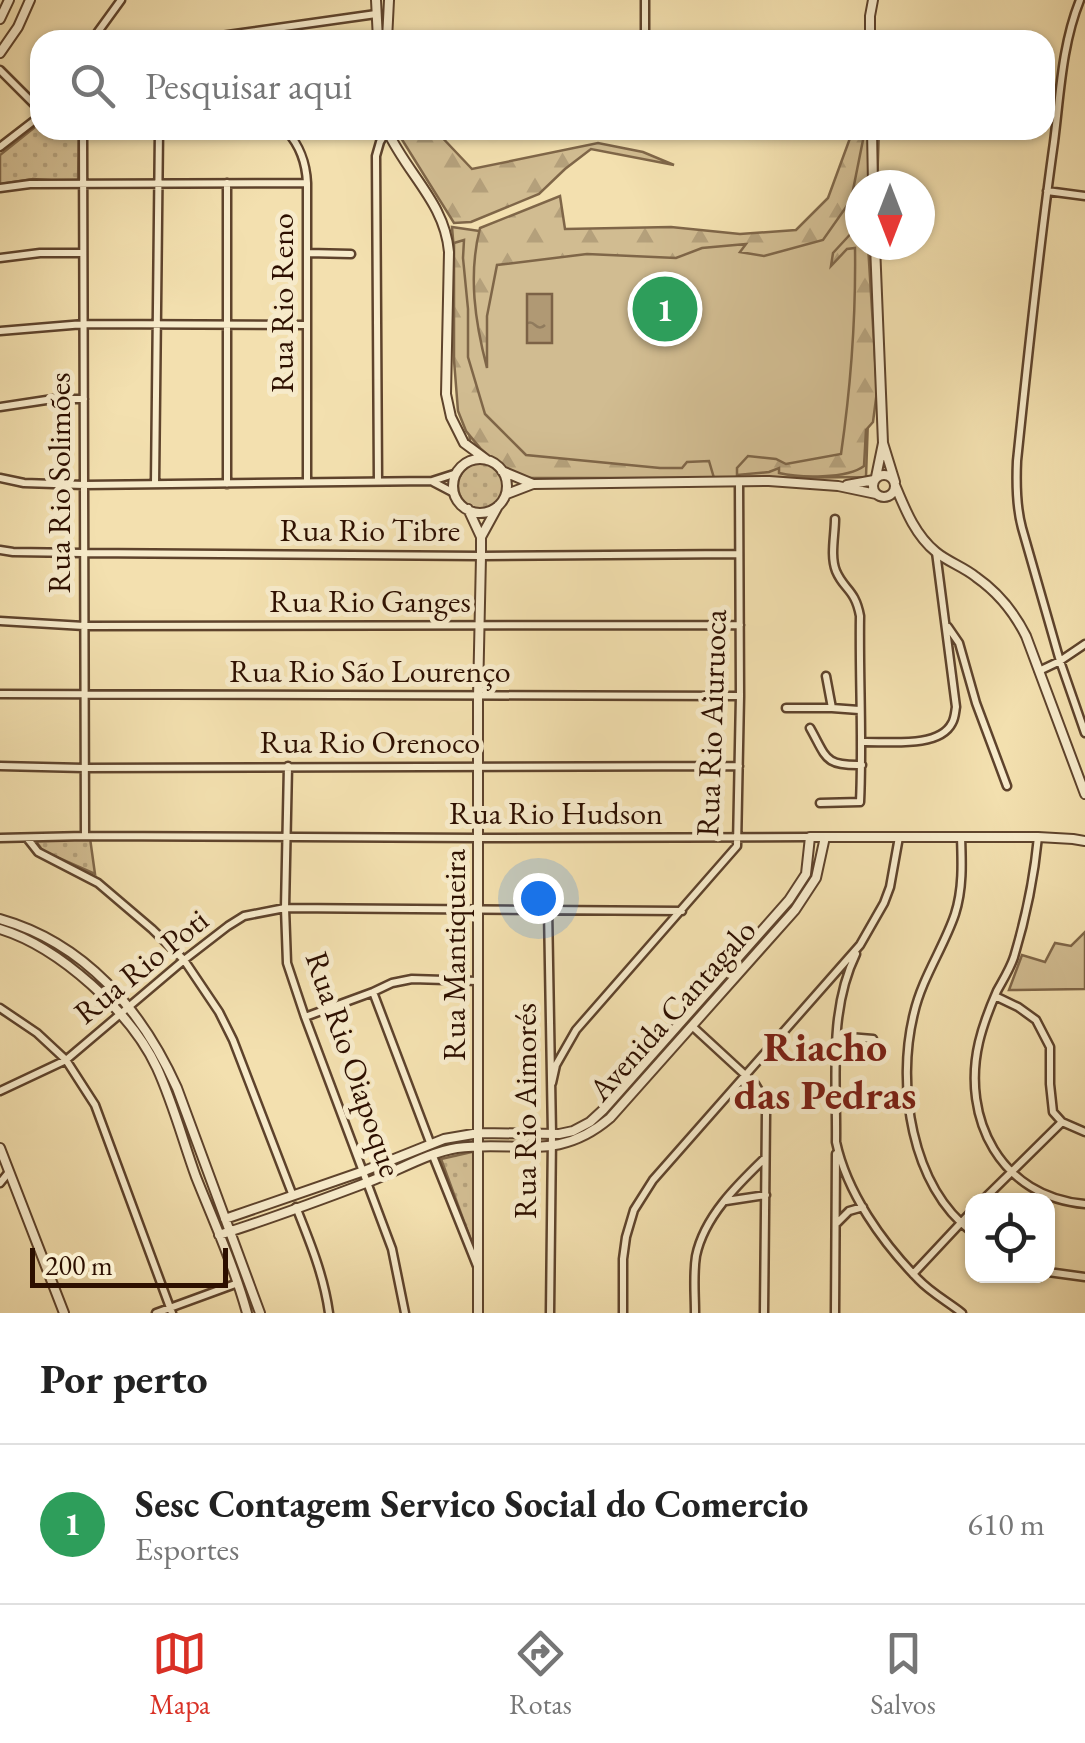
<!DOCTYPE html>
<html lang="pt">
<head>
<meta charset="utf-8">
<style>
	:root { --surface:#fff; --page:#f6f6f6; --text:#222; --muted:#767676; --line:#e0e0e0; --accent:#d93025 }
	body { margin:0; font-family:"EB Garamond",serif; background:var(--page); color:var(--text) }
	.controls { position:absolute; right:30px; bottom:30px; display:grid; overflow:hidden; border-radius:20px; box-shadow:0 2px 8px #0004 }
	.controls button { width:90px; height:90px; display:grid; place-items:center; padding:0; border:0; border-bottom:2px solid var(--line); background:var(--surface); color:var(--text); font:50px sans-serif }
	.compass { position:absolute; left:845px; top:170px; width:90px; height:90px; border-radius:50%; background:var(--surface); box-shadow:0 2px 8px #0004; rotate:180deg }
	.scale { position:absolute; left:30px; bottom:25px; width:198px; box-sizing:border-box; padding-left:10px; border:5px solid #2d0f00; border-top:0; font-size:28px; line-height:35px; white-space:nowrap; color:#2d0f00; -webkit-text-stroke:8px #f7ebcb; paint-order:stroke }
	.you { position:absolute; left:538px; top:898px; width:35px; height:35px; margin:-25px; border:8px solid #fff; border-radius:50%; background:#1a73e8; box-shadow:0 0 0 15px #1a73e833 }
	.badge { display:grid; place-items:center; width:65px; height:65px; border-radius:50%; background:var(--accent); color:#fff; font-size:32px; font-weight:700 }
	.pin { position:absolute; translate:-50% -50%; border:5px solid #fff; box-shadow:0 2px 10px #0006 }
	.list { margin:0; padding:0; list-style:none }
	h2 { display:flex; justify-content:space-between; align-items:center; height:130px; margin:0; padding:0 40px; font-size:42px }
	h2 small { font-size:32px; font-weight:400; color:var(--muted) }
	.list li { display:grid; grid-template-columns:65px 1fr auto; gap:30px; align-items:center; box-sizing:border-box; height:160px; padding:0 40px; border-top:2px solid var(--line) }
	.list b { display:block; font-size:38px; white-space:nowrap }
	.list p { margin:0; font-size:32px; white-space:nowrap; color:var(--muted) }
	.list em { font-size:32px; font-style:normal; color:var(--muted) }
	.icon { flex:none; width:55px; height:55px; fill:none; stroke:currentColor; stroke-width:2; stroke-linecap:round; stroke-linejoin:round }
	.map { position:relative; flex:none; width:1085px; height:1313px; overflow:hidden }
	.search { position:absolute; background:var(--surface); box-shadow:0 2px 8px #0004; left:30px; right:30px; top:30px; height:110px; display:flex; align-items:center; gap:25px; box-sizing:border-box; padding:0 35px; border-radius:30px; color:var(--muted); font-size:38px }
	.sheet { height:290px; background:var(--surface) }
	nav { display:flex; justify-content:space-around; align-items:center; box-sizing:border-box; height:140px; border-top:2px solid var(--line); background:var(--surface); font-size:28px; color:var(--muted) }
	nav a { display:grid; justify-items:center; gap:5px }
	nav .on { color:var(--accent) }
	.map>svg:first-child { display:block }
	.grass { fill:#d1bc91; stroke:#7f6648; stroke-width:2.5 }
	.forest { fill:url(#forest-firs); stroke:#7f6648; stroke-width:2.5 }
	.park { fill:url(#park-dots); stroke:#7f6648; stroke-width:2.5 }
	.water { fill:url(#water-ripples); stroke:#7c6246; stroke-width:2.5 }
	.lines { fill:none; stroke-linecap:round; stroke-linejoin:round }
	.minor-casing { stroke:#5e432c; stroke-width:11 }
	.tertiary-casing { stroke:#5e432c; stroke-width:12 }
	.minor { stroke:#f7ebcb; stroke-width:6 }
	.tertiary { stroke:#f7ebcb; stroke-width:8 }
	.labels { text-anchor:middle; stroke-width:10; stroke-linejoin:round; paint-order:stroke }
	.street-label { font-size:32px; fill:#2d0f00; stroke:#f7ebcb }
	.district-label { font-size:42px; font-weight:bold; fill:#7a1f14; stroke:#f7ebcb }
</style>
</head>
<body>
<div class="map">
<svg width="1085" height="1313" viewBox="0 0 1085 1313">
	<defs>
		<pattern id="forest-firs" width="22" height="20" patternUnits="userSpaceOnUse" patternTransform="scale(2.5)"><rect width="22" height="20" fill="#d1bc91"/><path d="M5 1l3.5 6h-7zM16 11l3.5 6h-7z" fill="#b4a07b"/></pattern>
		<pattern id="park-dots" width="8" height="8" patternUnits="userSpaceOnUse" patternTransform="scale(2.5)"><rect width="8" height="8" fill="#d1bc91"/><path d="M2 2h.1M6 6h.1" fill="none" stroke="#b4a07b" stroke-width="1.8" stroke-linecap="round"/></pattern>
		<pattern id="water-ripples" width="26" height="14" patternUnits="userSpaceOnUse" patternTransform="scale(2.5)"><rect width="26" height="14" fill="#b09974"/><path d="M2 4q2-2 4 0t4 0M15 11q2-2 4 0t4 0" fill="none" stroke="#907b5d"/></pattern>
	</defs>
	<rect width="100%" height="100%" fill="#f3e0af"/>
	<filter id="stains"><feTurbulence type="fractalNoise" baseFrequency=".002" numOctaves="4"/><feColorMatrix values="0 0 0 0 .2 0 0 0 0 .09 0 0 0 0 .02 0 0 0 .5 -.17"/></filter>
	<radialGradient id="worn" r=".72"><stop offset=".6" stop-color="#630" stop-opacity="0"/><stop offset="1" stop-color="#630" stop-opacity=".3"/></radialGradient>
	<!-- grass -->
	<path class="grass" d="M860,130H879L877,185H860V245H874L866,477L536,480L470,442L452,227L561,243L785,239L843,195Z
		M1085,932V989L1009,990L1022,955L1045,962L1055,943L1071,946Z"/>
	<!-- forest -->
	<path class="forest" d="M396,130H435L472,169L598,143L643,152L674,165L591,149L565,169L539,194L471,222L454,223Z
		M853,130H865L851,200L823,240L764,256L740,252L746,244L702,248L676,258L587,254L497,265L487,316V368C475,322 468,275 480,228L560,196L565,229L671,227L740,234L796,230L828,198Z
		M860,210V245H868L877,391L873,422L866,430L864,466C847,479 800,478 779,473V468L769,472L737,475V468L748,456L776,459L786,464L841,454C851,385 856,318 855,248L847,249L831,266L833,253L856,228Z
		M464,240L463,258L468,309V357L485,414L526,455L660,468H682L687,462L709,461L714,478H529L505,470L481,449L466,431L458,411L454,360V243Z"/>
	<!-- park -->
	<path class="park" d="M40,123V130H79L78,182L33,179L0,184V155Z
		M458 486a23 23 0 1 1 46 0a23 23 0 1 1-46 0Z
		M90,838L95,874L43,851L35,840Z
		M476,1151L475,1246H473L441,1159Z"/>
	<!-- water -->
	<path class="water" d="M527,294H552V343H527Z"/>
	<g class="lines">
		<!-- minor casing -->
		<g class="minor-casing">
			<path id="minor" d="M1080,0C1062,44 1060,95 1054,142C1039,248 1028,354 1017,461C1016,484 1016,506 1022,528L1060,661L1085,733
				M409,36V40
				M92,40L121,0
				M192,40L376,14
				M645,40V0
				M0,70L40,110
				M83,130L85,836
				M286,130C300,146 306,162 307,183V482
				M0,147L40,116
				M227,183V484
				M0,188L30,184L307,183
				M1047,191L1085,196
				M308,253L351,254
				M0,258L40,253H83
				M0,331L84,324L307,325
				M0,407L53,399H84
				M0,478L24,483L84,485L432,481L457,473
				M378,481L376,156L380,142L387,130
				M433,482L454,493
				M155,484L159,130
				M0,550L13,552L83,553L481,556L739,554
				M0,621L84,626L740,625
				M948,627L959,643L976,703L1007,786
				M1039,671L1060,661L1085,644
				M826,676L832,708L859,710
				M0,694L740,696
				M786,708H832
				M810,728C827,758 824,766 862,765
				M861,742C886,741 939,749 952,723C955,718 955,712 956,707L936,552
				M0,766L84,768L739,766
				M288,766L285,908L287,963L305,1017L392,1249L405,1313
				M820,803L860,802C863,740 859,678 860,616C855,589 844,590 836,571C830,556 835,535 835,519
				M961,837C962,863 963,889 955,914C944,947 922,978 914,1013C896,1085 911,1186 972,1232
				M1038,837C1034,879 1026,917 1014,957C1010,969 1003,980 997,991C990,1007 983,1025 979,1042C961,1119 1001,1197 1085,1204
				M0,838L85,836L479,838L810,837
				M27,838L38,852L98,883L152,929L184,960L219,1012L233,1040L293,1196
				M548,908L552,1135L550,1313
				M856,954C828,1011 837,1080 836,1142C847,1193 882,1242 918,1279C930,1292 948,1302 962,1313
				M373,992L431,1145
				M995,996L1018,1007L1036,1020L1050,1047V1084L1053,1112L1062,1122L1085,1132
				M0,1008L37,1033L66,1060L95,1105L172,1313
				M305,1017L373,992L392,983L412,979L478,981
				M692,1026L755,1084L763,1097L766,1114L764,1313
				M837,1036L873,1039
				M552,1083L556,1065L576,1030L737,846L740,696L739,481
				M0,1091L66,1060L184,960L228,926L244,916L285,908L682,911
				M433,1156L477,1266
				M0,1183L9,1172
				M983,1200L1062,1122
				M726,1201L766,1195
				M296,1207C310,1242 324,1276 329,1313
				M836,1224L849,1211L863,1207
				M1048,1272L1085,1277
				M913,1274L972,1211
				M156,1313L238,1283
				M623,1313V1259L626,1237L634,1210L653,1180L860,945L884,903L890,887L899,837
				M695,1313C695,1294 693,1275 696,1256C704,1217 737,1185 765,1158
				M835,1313L836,1154"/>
		</g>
		<!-- tertiary casing -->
		<g class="tertiary-casing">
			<path id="tertiary" d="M376,0L378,40
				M0,19L9,0
				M387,40L389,0
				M870,40V16L873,0
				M0,53L18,27L30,0
				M387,130C407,174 445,203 449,252L446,394L451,417L464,443L487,460
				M872,130L873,185
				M875,245L883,443L895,482
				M453 486a27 27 0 1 1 54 0a27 27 0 1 1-54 0Z
				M502,471L533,484
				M873 486a11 11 0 1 1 22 0a11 11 0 1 1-22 0Z
				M876,477L883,443
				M847,485L874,480
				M895,485C905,509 915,535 936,552C948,562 964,567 976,577C999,593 1014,612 1026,636L1085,794
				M507,494L533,484L769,481L838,486L876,494
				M468,509L481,537V556L478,697V1313
				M481,537L498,506
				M0,919C85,943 142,1010 177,1088L260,1313
				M0,929C59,947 131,1012 157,1068C173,1103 183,1141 196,1177C214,1222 234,1266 247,1313
				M0,1148L64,1313
				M225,1219L364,1171L444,1139L479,1133L559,1134L573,1131L590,1122L603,1110L789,900L806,874L810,837H1038L1073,839L1085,841
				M219,1235C270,1219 321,1200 371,1181C397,1171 430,1152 457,1148C518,1140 557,1163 610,1118L795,910L816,878L825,837"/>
		</g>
		<!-- minor -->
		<use href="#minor" class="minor"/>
		<!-- tertiary -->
		<use href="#tertiary" class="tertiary"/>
	</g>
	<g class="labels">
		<!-- street labels -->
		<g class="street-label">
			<text transform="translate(282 303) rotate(-90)" y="11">Rua Rio Reno</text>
			<text transform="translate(59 483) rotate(-90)" y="11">Rua Rio Solimões</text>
			<text x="370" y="541">Rua Rio Tibre</text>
			<text x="370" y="612">Rua Rio Ganges</text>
			<text x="370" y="682">Rua Rio São Lourenço</text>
			<text transform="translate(711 723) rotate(-88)" y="11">Rua Rio Aiuruoca</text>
			<text x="370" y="753">Rua Rio Orenoco</text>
			<text x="556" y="824">Rua Rio Hudson</text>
			<text transform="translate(454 955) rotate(-90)" y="11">Rua Mantiqueira</text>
			<text transform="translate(141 966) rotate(-39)" y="11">Rua Rio Poti</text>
			<text transform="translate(672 1010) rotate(-48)" y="11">Avenida Cantagalo</text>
			<text transform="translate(354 1064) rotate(71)" y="11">Rua Rio Oiapoque</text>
			<text transform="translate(525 1111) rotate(-90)" y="11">Rua Rio Aimorés</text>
		</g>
		<!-- district labels -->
		<g class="district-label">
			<text x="825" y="1061">Riacho<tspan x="825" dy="48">das Pedras</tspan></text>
		</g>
	</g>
	<rect width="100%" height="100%" filter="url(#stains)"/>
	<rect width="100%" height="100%" fill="url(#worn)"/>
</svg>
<div class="controls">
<button><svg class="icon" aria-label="locate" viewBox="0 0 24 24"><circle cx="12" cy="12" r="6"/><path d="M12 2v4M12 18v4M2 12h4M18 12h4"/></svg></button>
</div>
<svg class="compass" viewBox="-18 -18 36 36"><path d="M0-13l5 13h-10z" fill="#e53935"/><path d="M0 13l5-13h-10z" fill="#767676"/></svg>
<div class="scale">200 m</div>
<div class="you"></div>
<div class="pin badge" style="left:665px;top:309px;background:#2e9e5b">1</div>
<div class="search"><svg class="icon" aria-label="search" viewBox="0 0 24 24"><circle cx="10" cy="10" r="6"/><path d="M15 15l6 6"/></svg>Pesquisar aqui</div>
</div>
<section class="sheet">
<h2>Por perto<small></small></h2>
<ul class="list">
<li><span class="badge" style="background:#2e9e5b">1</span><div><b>Sesc Contagem Servico Social do Comercio</b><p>Esportes</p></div><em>610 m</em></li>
</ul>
</section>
<nav>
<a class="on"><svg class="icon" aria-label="map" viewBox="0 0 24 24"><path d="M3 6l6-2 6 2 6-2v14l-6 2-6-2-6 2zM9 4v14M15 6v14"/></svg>Mapa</a>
<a><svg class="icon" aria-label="directions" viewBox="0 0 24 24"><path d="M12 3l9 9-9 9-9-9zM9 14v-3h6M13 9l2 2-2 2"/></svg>Rotas</a>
<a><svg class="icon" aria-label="saved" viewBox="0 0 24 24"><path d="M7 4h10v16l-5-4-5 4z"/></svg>Salvos</a>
</nav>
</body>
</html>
